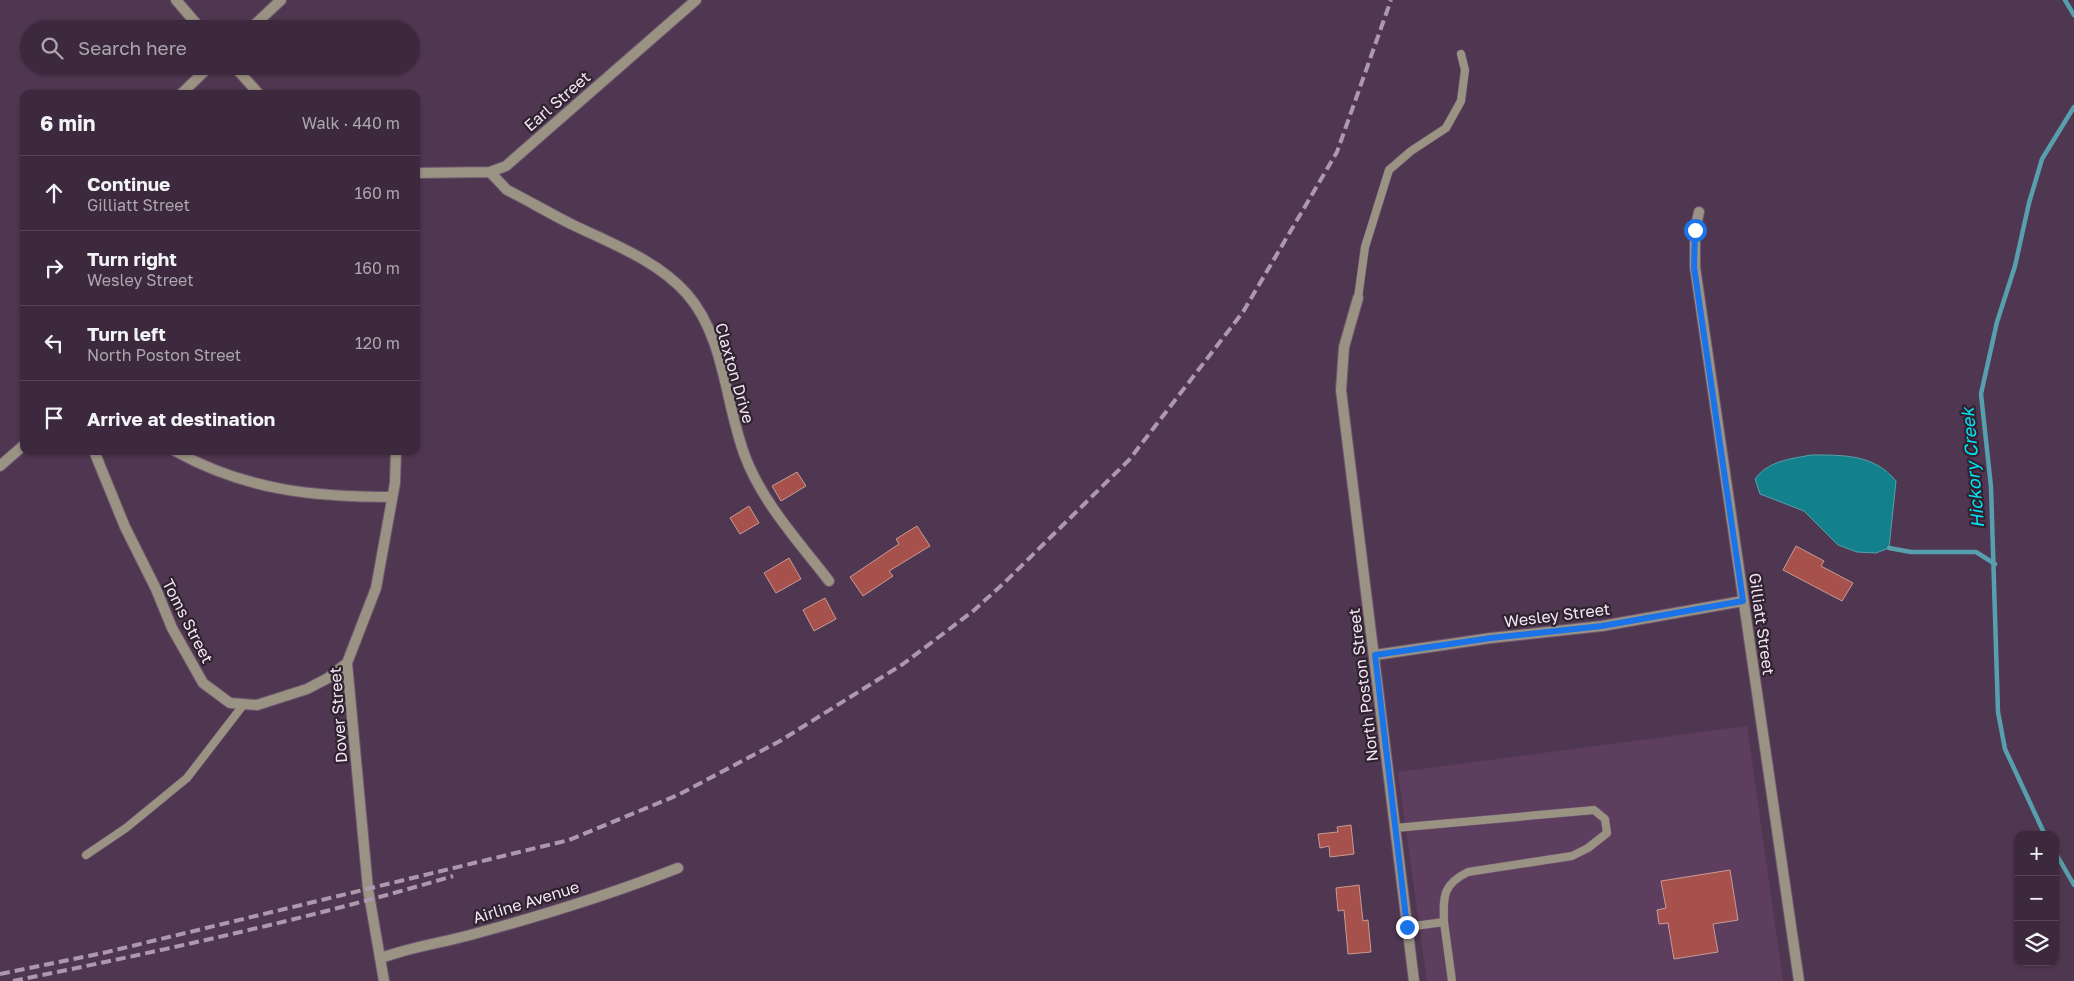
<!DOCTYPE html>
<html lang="en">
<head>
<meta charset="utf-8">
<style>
	:root { --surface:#3c293d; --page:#433144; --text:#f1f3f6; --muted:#aca6b0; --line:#554557 }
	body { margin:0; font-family:"Golos Text",sans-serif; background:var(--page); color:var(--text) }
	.controls { position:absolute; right:15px; bottom:15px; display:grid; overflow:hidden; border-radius:10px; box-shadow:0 1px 4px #0004 }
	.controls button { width:45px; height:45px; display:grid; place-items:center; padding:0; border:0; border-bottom:1px solid var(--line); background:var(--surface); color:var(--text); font:25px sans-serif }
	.stop { position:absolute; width:15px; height:15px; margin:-11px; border:4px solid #1a73e8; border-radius:50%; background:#fff }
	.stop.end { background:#1a73e8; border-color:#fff; box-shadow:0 1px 5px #0008 }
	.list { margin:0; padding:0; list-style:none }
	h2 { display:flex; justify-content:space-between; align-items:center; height:65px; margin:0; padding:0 20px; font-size:21px }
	h2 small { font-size:16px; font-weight:400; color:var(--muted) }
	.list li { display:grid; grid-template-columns:32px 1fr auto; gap:15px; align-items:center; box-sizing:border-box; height:75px; padding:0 20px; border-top:1px solid var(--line) }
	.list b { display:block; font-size:19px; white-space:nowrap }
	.list p { margin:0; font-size:16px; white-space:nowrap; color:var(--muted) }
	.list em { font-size:16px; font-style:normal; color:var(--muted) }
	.icon { flex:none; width:28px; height:28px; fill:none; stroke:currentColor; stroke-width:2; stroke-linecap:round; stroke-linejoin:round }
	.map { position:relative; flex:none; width:2074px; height:981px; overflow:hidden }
	.search { position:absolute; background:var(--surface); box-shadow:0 1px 4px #0004; left:20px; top:20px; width:400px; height:55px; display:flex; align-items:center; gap:12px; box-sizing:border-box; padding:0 18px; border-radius:28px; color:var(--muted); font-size:19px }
	.panel { position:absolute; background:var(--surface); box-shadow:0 1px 4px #0004; left:20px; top:90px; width:400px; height:365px; border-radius:10px }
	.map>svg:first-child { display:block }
	.built { fill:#5d3e5e }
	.water { fill:#13818c; stroke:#579fac }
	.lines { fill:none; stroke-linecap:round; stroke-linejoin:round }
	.stream { stroke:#579fac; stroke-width:4.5 }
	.building { fill:#a6514b; stroke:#c99b95 }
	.lane-casing { stroke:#6e566f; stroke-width:9 }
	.street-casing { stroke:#6e566f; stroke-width:12 }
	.lane { stroke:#9a9282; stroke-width:8 }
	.street { stroke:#9a9282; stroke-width:10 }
	.rail { stroke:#ad99ad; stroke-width:4; stroke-dasharray:10 5; stroke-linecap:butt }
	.route { stroke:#1a73e8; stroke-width:6 }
	.labels { text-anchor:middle; stroke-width:4.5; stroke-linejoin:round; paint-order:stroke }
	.street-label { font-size:16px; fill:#f5e5f5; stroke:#2f232f }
	.water-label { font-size:18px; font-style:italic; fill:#03e3f7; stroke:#2f232f }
</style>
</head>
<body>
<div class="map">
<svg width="2074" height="981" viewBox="0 0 2074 981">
	<rect width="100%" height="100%" fill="#503751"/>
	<!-- built -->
	<path class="built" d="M1747,726L1783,981H1427L1398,772Z"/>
	<!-- water -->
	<path class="water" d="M1811,455C1843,455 1874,454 1896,481L1889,548L1876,553L1857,552L1838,545L1804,511L1760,494L1755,479C1768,461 1790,459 1811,455Z"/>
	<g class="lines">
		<!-- stream -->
		<path class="stream" d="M2065,0L2074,15
			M1889,548L1911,552H1976L1995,564
			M2045,835L2005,749L1998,712L1991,487L1981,394L1997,322L2015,266L2029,203L2042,159L2074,107
			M2055,852L2074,885"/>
	</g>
	<!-- building -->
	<path class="building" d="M797,472L806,486L781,501L772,486Z
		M749,506L759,523L740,534L730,518Z
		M917,526L930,546L889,571L893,576L863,596L850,577L899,544L896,539Z
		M1796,546L1824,561L1821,566L1853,583L1842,601L1783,570Z
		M789,558L801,579L776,593L764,573Z
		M825,598L836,619L814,631L803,610Z
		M1351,825L1354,854L1330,857L1329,846L1320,848L1318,834L1338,832L1337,827Z
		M1730,870L1738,920L1713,924L1718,952L1674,959L1668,923L1659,924L1657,910L1666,908L1661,881Z
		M1359,885L1363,921L1368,920L1371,952L1348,954L1344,910L1338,911L1336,888Z"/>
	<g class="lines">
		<!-- lane casing -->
		<g class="lane-casing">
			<path id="lane" d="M1358,298L1365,247L1389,170L1411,151L1446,128L1461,101L1465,70L1461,54
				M1395,828L1594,810L1605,819L1607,833L1588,848L1572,856L1468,872C1443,884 1443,896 1444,922L1407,927
				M86,855L126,828L187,778L244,704
				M1444,922L1452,981"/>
		</g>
		<!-- street casing -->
		<g class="street-casing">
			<path id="street" d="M176,0L201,29
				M250,29L281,0
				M234,66L259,94
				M181,94L210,66
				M490,172L507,190C529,201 549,213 571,224C610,243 657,260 687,294C725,337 725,404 745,456C762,502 799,542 829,581
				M416,173L490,172L506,166L696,0
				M1699,212L1695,230V267L1799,981
				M1358,298L1344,347L1341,390L1414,981
				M94,451L125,527L156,589L172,628L203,683L230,703L257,705L307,689L328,678L347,663
				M175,451C245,490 313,497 392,497
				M0,466L24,445
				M1375,655L1491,638L1602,626L1743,601
				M381,958C413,946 448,942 481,932C547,914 614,893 678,868
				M384,981L368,889L347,663L376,588L395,483L396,451"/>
		</g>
		<!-- lane -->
		<use href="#lane" class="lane"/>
		<!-- street -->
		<use href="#street" class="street"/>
		<!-- rail -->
		<path class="rail" d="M0,974L103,953L569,840L678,795L780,741L903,664L972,612L1003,584L1129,460L1243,312L1337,152L1391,0
			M13,981C161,951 309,919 453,876"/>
	</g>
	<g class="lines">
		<!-- route -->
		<path class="route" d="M1407,927L1375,655L1491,638L1602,626L1743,601L1694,267L1695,230"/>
	</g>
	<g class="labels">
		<!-- street labels -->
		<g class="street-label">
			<text transform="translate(557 101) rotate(-41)" y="6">Earl Street</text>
			<text transform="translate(735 373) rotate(74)" y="6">Claxton Drive</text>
			<text transform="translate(1557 615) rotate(-7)" y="6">Wesley Street</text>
			<text transform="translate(188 621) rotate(63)" y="6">Toms Street</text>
			<text transform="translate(1762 624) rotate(82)" y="6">Gilliatt Street</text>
			<text transform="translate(1363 685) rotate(-97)" y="6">North Poston Street</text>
			<text transform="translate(338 715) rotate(-94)" y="6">Dover Street</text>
			<text transform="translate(526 902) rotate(-17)" y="6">Airline Avenue</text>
		</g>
		<!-- water labels -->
		<g class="water-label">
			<text transform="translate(1973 468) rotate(-95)" y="6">Hickory Creek</text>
		</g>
	</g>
</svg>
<div class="controls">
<button>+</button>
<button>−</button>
<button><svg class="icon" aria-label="layers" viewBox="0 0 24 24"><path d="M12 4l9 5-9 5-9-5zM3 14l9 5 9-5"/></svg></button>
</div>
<div class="stop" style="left:1695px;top:230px"></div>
<div class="stop end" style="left:1407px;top:927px"></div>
<div class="search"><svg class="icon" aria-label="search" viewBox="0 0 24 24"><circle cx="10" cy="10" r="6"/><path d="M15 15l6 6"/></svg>Search here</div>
<section class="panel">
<h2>6 min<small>Walk · 440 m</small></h2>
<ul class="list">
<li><svg class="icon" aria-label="ahead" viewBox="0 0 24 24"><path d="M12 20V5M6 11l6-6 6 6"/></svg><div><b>Continue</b><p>Gilliatt Street</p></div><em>160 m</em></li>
<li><svg class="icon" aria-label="right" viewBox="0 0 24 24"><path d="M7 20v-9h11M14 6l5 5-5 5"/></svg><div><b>Turn right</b><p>Wesley Street</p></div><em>160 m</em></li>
<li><svg class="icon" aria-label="left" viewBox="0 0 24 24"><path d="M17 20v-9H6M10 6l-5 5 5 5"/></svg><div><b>Turn left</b><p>North Poston Street</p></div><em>120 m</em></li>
<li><svg class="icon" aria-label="arrive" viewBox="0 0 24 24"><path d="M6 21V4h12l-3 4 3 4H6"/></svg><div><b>Arrive at destination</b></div></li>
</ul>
</section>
</div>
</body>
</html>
